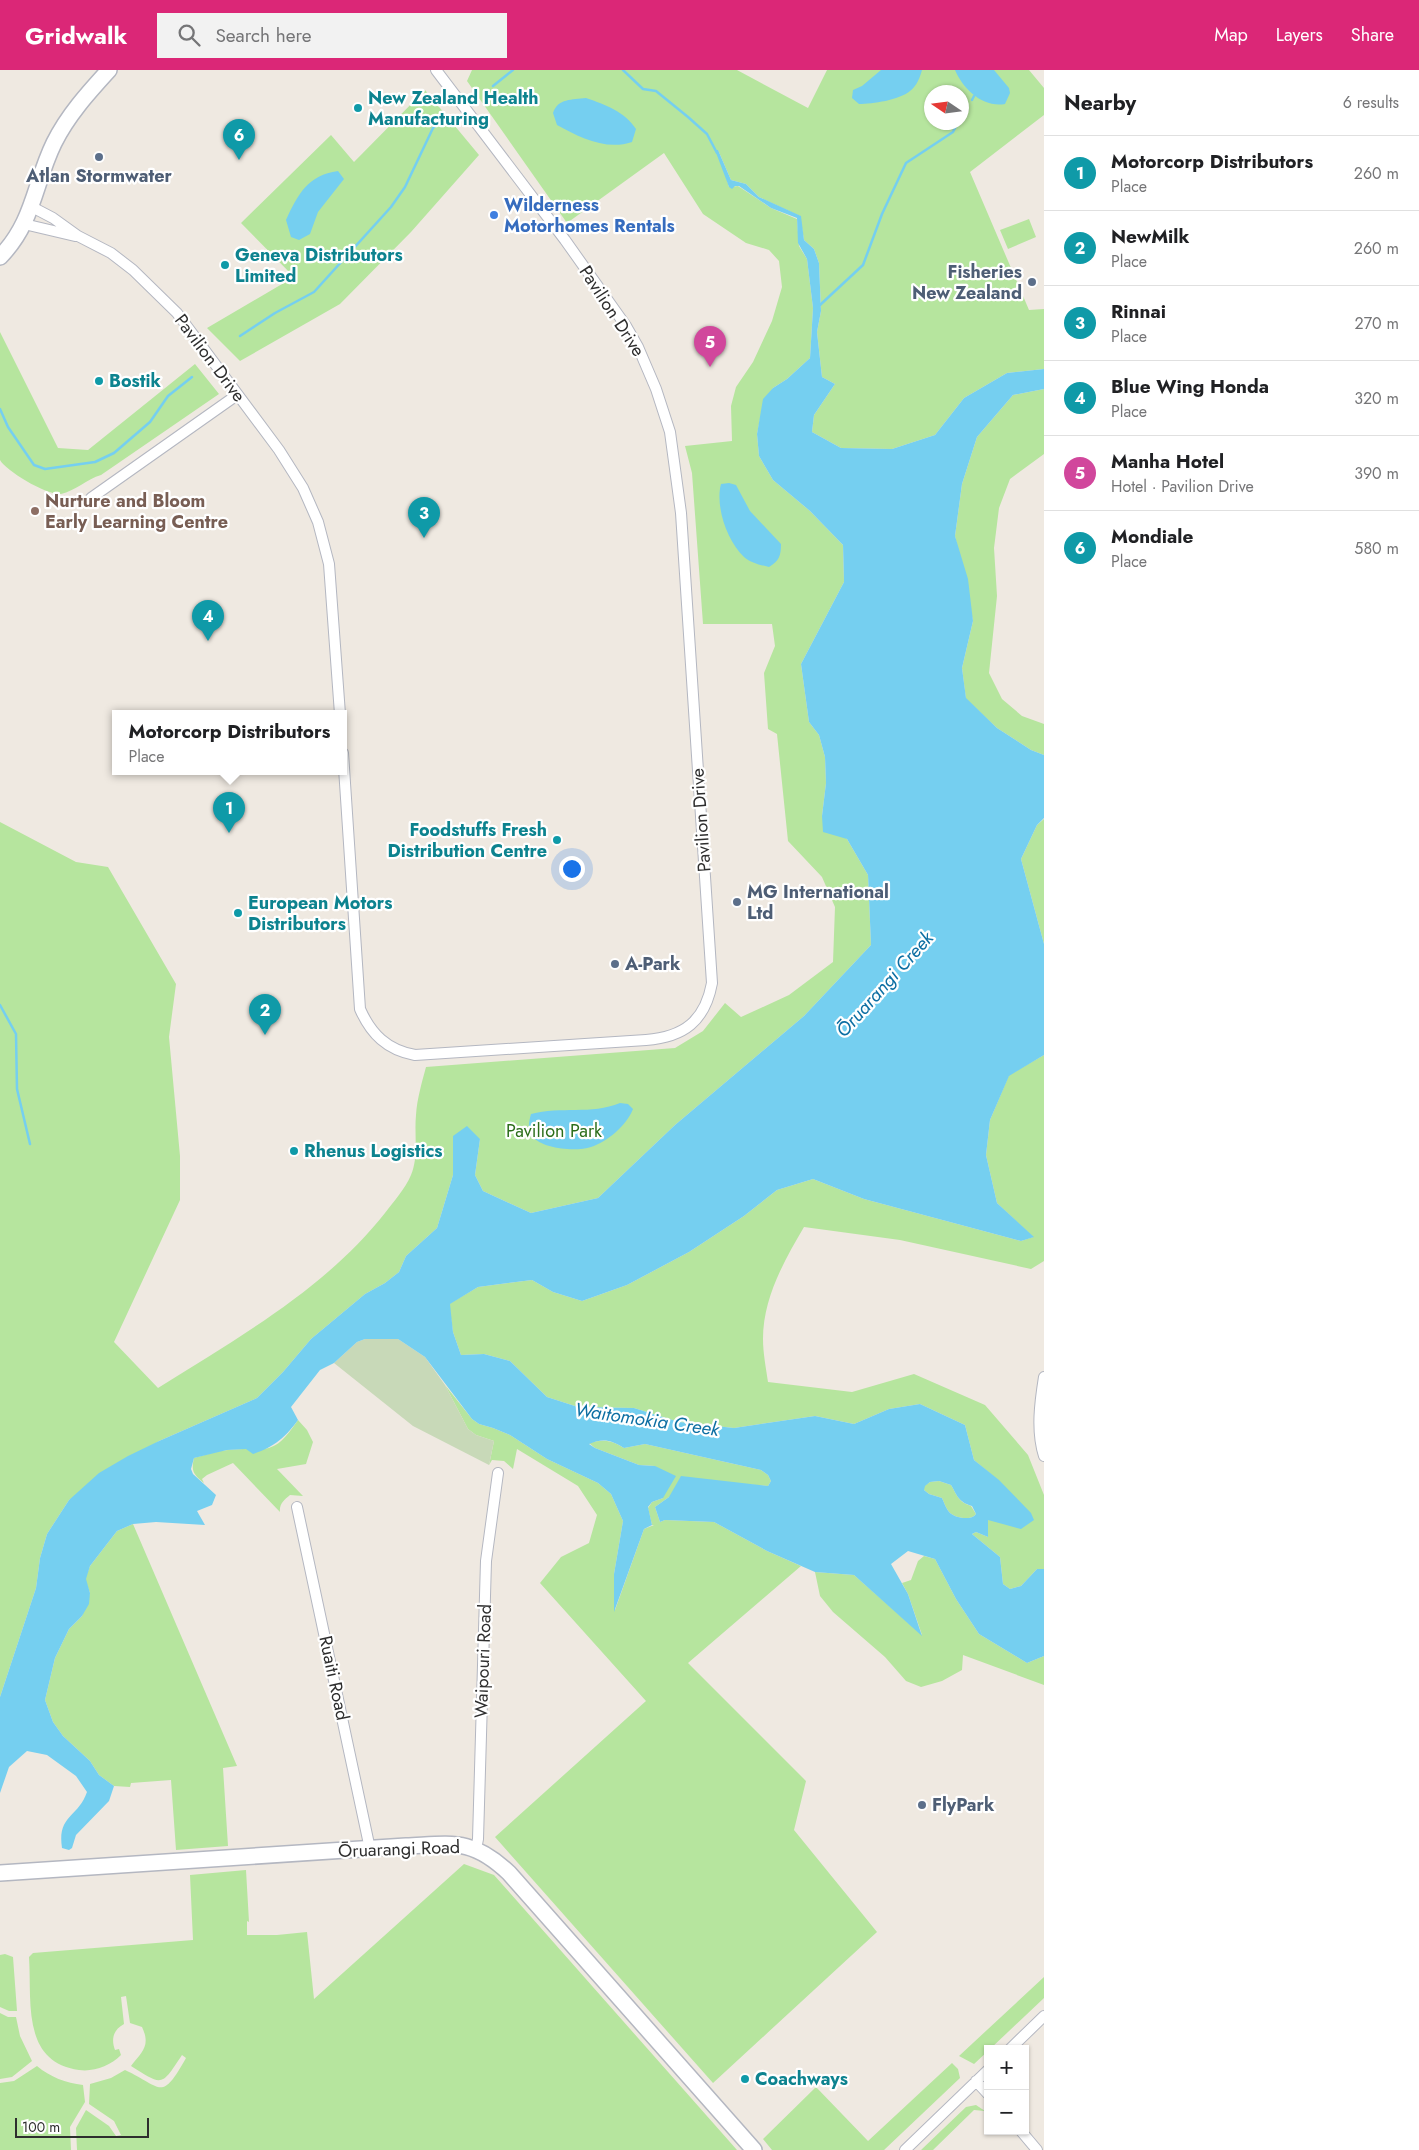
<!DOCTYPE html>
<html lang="en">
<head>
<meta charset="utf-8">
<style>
	:root { --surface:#fff; --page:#f2f2f2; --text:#202124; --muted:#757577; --line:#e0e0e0; --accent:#db2777 }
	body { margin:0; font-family:Jost,sans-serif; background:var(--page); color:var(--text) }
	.controls { position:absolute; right:15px; bottom:15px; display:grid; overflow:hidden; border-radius:0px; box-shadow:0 1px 4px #0004 }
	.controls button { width:45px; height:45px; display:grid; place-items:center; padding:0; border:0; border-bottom:1px solid var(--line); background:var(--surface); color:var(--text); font:25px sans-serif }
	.compass { position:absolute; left:924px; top:15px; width:45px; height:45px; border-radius:50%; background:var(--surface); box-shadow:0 1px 4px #0004; rotate:283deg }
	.scale { position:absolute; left:15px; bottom:12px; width:134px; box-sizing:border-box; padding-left:5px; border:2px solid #2e2e2e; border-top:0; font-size:14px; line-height:18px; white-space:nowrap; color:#2e2e2e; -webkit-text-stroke:4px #fff; paint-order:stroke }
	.you { position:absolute; left:571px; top:798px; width:18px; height:18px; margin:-12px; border:4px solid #fff; border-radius:50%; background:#1a73e8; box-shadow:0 0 0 8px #1a73e833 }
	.badge { display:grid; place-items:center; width:32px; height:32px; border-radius:50%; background:var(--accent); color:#fff; font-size:16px; font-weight:700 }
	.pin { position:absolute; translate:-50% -41px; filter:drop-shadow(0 1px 2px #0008) }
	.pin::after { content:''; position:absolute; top:26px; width:18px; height:15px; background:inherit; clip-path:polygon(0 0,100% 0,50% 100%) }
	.popup { position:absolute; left:112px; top:640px; width:235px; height:65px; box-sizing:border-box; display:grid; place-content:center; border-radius:0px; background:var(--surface); filter:drop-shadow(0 1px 4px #0005); font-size:16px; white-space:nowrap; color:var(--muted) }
	.popup b { font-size:19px; color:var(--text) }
	.popup::after { content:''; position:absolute; left:50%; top:100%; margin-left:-10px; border:10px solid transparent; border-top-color:var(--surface) }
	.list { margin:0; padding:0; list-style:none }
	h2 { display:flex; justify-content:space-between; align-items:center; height:65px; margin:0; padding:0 20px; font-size:21px }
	h2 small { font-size:16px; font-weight:400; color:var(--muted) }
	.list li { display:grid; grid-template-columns:32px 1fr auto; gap:15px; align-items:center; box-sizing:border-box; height:75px; padding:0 20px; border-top:1px solid var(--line) }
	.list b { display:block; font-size:19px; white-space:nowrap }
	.list p { margin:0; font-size:16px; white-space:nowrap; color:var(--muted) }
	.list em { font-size:16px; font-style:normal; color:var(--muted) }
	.icon { flex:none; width:28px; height:28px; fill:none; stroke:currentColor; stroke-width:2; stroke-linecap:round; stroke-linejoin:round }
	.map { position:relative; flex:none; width:1044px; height:2080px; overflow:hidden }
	header { display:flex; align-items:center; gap:30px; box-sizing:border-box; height:70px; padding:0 25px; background:var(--accent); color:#fff }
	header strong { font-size:24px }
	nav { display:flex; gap:28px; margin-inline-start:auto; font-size:18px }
	.search { width:350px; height:45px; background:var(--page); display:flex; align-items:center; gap:12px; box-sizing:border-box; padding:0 18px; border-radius:0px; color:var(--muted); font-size:19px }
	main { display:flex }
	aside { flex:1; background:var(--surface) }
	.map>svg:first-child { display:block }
	.green { fill:#b6e59e; fill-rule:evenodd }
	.cemetery { fill:#c8d9b8 }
	.water { fill:#75cff0; fill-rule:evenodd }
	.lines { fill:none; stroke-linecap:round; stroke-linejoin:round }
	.stream { stroke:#75cff0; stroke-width:2.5 }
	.street-casing { stroke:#b4b7c1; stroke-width:12 }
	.secondary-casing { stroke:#b4b7c1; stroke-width:18 }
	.street { stroke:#fff; stroke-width:10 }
	.secondary { stroke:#fff; stroke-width:15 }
	.culture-dot { fill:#0f9aa8; stroke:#fff; stroke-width:2 }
	.service-dot { fill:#5c6f8a; stroke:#fff; stroke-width:2 }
	.shop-dot { fill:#3f7fe0; stroke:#fff; stroke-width:2 }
	.education-dot { fill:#8d6e63; stroke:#fff; stroke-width:2 }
	.labels { text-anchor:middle; stroke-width:4.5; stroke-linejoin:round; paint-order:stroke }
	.culture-label { font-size:18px; font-weight:bold; fill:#0d838f; stroke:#fff; text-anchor:start }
	.service-label { font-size:18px; font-weight:bold; fill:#4e5e75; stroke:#fff; text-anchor:start }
	.shop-label { font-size:18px; font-weight:bold; fill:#366cbe; stroke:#fff; text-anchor:start }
	.street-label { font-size:18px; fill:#2e2e2e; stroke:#fff }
	.education-label { font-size:18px; font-weight:bold; fill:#785e54; stroke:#fff; text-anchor:start }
	.park-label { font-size:18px; fill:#2c6e1b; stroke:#fff }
	.water-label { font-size:19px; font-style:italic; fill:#0d6fa3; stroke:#fff }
</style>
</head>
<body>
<header>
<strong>Gridwalk</strong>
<div class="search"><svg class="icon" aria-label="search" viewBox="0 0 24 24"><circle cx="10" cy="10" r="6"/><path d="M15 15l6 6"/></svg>Search here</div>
<nav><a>Map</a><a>Layers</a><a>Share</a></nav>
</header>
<main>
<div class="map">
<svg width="1044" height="2080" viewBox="0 0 1044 2080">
	<rect width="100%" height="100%" fill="#efe9e1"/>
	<!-- green -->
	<path class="green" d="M472,0H737L808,38L827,0H1029L1044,18V45L970,102L1029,240L1044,239V299L1007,303L964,328L935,365L892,379L841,378L812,362L814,345L835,314L822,307L817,262L821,241L819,193L814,179L804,170L800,146L759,127L746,114L731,110L718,80L729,117L738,116L771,138L797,149L799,176L807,189L813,238L810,288L787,309L773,318L760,349L757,364L759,386L773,410L810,441L843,475L844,512L801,594L809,652L819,665L825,687L826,713L822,746L847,769L868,805L871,875L804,946L675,1055L598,1128L531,1143L483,1121L475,1105L480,1069L454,1066L453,1105L437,1158L406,1186L399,1202L385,1213L365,1224L311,1269L283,1302L257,1328L159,1371L69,1430L47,1464L40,1488L36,1518L0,1627V752L76,792L108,797L176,914L169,967L180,1086V1130L114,1272L158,1318C239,1267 325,1219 385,1143C394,1131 405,1119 411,1105C419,1085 414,1066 416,1045C417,1029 422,1012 426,997L675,978L703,961L725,933L741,947L789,925L833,892L835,837L822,807L788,771L777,664L768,659L764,603L775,576L772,554H703L692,403L685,376L732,371L731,336L736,317L753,292L772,251L782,217L779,191L769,180L746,173L703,144L664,83L567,153L467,11ZM932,22H962V52H932Z
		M425,20L479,85L411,162L340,234L240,291L207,258L294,207L241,153L331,65L354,92Z
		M1029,149L1036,167L1008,179L1000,160Z
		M0,262L58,378L88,380L195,294L219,324L101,405C87,409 75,421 61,424C48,426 6,401 0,390Z
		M1044,319V384L1010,409L999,438L994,478L997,526L989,603L1002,629L1022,646L1044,654V685L1031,680L997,658L966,629L962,598L973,551L955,466L962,414L977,367L1013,325Z
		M1044,749V874L1021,789L1037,755Z
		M1044,985V1191L1031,1199L900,1170L804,1157C784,1191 763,1228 763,1269C763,1283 766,1298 768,1312L852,1322L914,1304L985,1335L1028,1385L1044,1425V1499H1037L1021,1516L1010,1519L1003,1514L1000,1487L972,1464L976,1462L988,1467L987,1450L999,1411L974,1390L965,1355L920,1334L889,1339L854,1354L815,1346L734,1358L679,1352L634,1338L578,1337L547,1327L510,1291L484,1284L461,1285L453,1262L449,1234L478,1217L532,1210L553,1222L582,1231L627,1215L689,1182L744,1146L777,1120L813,1109L864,1129L1021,1171L1033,1167L997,1133L986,1085L990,1050L1009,1005Z
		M445,1315L472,1349L479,1354L493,1358L510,1365L547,1389L598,1413L611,1424L623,1451L614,1504L615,1540L644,1459L654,1455H652L648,1438L652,1432L663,1428L655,1396L639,1395L595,1378L589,1373C604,1369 611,1370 624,1378L645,1374L761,1400L768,1405L771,1411L768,1416L722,1412L669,1427L655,1437L660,1452L665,1450L714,1452L767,1481L801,1496L688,1593L806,1711L794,1760L877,1862L713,2013L495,1767L646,1631L540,1513L561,1487L589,1473L597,1445L578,1416L517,1379L513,1399L504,1391L492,1390L489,1395L494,1371L476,1365L468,1359Z
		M298,1350L307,1360L313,1372L306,1394L277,1399L303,1426L290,1425C284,1430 279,1434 280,1442L233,1393L207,1405L202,1409L204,1413C193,1404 191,1401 194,1388C205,1385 216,1381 228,1380C267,1376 272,1389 298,1350Z
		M939,1411L951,1415C957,1425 958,1432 971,1436L976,1444C971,1451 956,1448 950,1443C946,1439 944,1432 942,1428L929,1424L924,1420V1416L930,1412Z
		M133,1454L237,1696L223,1698L228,1776L176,1780L171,1710L131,1713L130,1717L114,1716L99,1705L90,1691L63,1666L53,1652L45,1630L55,1588L69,1559L82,1546L90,1523L85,1509L90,1496L117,1461Z
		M924,1486L935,1489L956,1529L979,1564L1027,1593L1044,1586V1615L963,1585L962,1600L942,1611L921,1617L906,1611L885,1587L833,1542L820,1526L815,1502L854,1505L922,1565L908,1524L902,1513L911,1510L918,1491Z
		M464,1794L494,1805L737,2080H77L76,2058L86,2040L109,2056L116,2066L121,2065L114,2051L89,2034L90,2014L111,2008L125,2000C163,2018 161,2032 186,1988L182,1985C161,2017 163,2016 131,1996C142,1982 151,1976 142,1957L130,1953L126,1926L121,1927L124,1954C113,1960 111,1969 115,1980L119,1979L121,1985C110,1996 94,2002 79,2000C21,1992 32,1931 29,1887L33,1883L193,1870L190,1805L246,1800L249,1852L247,1851V1865H277L307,1862L314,1929Z
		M5,1884L13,1887L17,1941H9L0,1937V1885Z
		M1044,1907V1928L990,1979H988V1981L974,1994L959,1986Z
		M0,1943L8,1947H16L20,1966L32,1991L12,2007L0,2009Z
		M952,1993L958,1999L960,2008L884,2080H772L763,2069L816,2017L868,2071Z
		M37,1996C50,2007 66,2013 83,2015L85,2032L70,2057L71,2080H0V2013L14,2011Z
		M976,2035L985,2041L974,2040L933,2080H921L966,2037Z"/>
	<!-- cemetery -->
	<path class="cemetery" d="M365,1269H398L425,1287L445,1315L468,1359L476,1365L494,1371L489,1395L413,1356L334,1293L357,1272Z"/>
	<!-- water -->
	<path class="water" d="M881,0H922C920,7 917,16 910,21C899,30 873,34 859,34L852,28L853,20L862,16Z
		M955,0H994L1009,18L1010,23L1005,34C983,38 963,19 955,0Z
		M586,28C606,35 624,41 636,59L632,72C606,81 579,67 557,55L553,43C558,28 572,30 586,28Z
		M715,80H718L731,110L746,114L759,127L801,146L804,170L814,179L819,193L821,241L817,262L822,307L835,314L814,345L812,362L841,378L892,379L935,365L964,328L1007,303L1044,299V319L1013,325L977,367L962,414L955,466L968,509L973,551L962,598L966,628L997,658L1031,680L1044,685V748L1037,755L1021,789L1044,874V985L1009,1006L990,1050L986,1085L997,1133L1034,1167L1021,1171L864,1129L813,1109L777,1120L744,1146L689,1182L627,1215L582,1231L553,1222L532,1210L478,1217L450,1234L453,1262L461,1285L484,1284L510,1291L547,1327L578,1337L634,1338L679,1352L734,1358L815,1346L854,1354L889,1339L920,1334L965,1355L974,1390L999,1410L1031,1443L1034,1450L1021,1459L988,1450V1467L976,1462L972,1464L1000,1487L1003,1514L1010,1519L1021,1516L1037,1499H1044V1586L1027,1593L979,1564L956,1529L935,1489L908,1481L891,1494L908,1524L922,1566L854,1505L815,1502L767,1481L714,1452L665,1450L660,1452L655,1437L669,1427L681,1406L768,1416L771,1411L768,1405L761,1400L645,1374L624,1378C611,1370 603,1368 589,1374L595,1378L639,1395L655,1396L676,1406L663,1428L652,1432L648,1437L652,1455L644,1459L614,1542V1504L623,1451L611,1424L598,1413L547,1389L510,1365L493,1358L479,1354L472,1349L425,1287L398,1269H365L357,1272L334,1293L320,1300L291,1337L298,1350C285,1368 274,1377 253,1384L246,1379L227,1380L194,1388L191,1399L193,1404L216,1425L212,1435L197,1441L205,1455L156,1452L133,1454L117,1461L90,1496L86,1509L90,1523L89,1534L82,1546L69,1559L55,1588L45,1630L53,1652L63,1666L90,1691L99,1705L114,1716L109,1731L76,1765L72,1778L69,1780L62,1778C57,1745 78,1748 87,1722L76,1706L47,1685L27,1681L9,1697L0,1723V1627L36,1518L40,1488L47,1464L69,1430L99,1403L128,1386L159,1371L257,1328L283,1302L311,1269L365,1224L385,1213L399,1202L406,1186L437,1158L453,1105V1066L467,1056L480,1069L475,1105L483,1121L531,1143L598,1128L675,1055L804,946L871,875L868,805L847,769L823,762L822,746L826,713L825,687L819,665L809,652L801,594L844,512L843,475L810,441L773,410L759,386L757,364L763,329L773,318L787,309L810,288L813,238L807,189L798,173L797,148L771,138L739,116H735L732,119L729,117ZM939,1411L951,1415C957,1425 958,1432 972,1436L976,1444C971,1451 956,1448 950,1443C946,1439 944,1432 942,1428L929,1424L924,1420L925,1416L930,1412Z
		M338,101L344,109L318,142L310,164L299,170L291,167L286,150C298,124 308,105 338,101Z
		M729,413L736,415L750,441L781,474C781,486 779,491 769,497C760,495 751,493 744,487C727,471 715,436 721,414Z
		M620,1033L628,1034L633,1039C627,1055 607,1072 591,1077C576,1082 542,1079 532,1066C527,1060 529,1051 531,1044C561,1036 591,1045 620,1033Z"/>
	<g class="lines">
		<!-- stream -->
		<path class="stream" d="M623,0L643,19L656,21L688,47L707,64L717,83
			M493,16L513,0
			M972,30L974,26
			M962,47V46
			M820,235L863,195L882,144L906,93L953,62L958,52
			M240,266L275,243L314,222L391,137L405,117L433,58L447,46
			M0,339L8,357L34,395L45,399L95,392L114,383L150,352L168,326L192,307
			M0,935L16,964L17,1019L30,1074"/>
		<!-- street casing -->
		<g class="street-casing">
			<path id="street" d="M32,137L53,148L78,166L111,183L133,200L177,243L279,380L303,418L318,452L329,494L340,644
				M24,154L75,166
				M91,428L237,325
				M343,683L360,939C371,964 387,980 415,985L646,970C684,967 705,951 712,913L681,443L670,362L656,319L638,277L626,256L565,170L436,0
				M1044,1307C1040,1332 1036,1361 1044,1386
				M297,1437L370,1779
				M476,1779L478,1769L486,1491L498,1403
				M1010,1979L1044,1946
				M976,2011L988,2024
				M1021,2061L1037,2080
				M905,2080L988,2000"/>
		</g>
		<!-- secondary casing -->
		<g class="secondary-casing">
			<path id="secondary" d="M0,187C34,152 34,114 54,73C68,45 88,23 109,0
				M0,1803L406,1776C453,1774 472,1768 509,1803L754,2080"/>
		</g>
		<!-- street -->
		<use href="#street" class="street"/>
		<!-- secondary -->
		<use href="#secondary" class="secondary"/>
	</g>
	<!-- markers -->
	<g class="culture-dot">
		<circle cx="358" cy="38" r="5"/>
		<circle cx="225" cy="195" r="5"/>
		<circle cx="99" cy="311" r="5"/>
		<circle cx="557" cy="770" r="5"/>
		<circle cx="238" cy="843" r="5"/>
		<circle cx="294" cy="1081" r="5"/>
		<circle cx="745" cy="2009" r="5"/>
	</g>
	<g class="service-dot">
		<circle cx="99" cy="87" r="5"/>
		<circle cx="1032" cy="212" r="5"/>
		<circle cx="737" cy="832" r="5"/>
		<circle cx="615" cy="894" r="5"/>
		<circle cx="922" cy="1735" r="5"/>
	</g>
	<circle class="shop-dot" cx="494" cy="145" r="5"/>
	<circle class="education-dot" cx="35" cy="441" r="5"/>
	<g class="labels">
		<!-- culture labels -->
		<g class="culture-label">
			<text x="368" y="34">New Zealand Health<tspan x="368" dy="21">Manufacturing</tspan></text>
			<text x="235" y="191">Geneva Distributors<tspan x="235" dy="21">Limited</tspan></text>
			<text x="109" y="317">Bostik</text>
			<text x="547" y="766" text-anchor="end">Foodstuffs Fresh<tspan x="547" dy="21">Distribution Centre</tspan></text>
			<text x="248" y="839">European Motors<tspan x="248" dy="21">Distributors</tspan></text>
			<text x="304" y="1087">Rhenus Logistics</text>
			<text x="755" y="2015">Coachways</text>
		</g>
		<!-- service labels -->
		<g class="service-label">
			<text x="99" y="112" text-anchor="middle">Atlan Stormwater</text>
			<text x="1022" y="208" text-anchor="end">Fisheries<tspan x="1022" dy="21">New Zealand</tspan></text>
			<text x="747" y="828">MG International<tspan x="747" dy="21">Ltd</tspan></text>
			<text x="625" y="900">A-Park</text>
			<text x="932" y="1741">FlyPark</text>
		</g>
		<!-- shop labels -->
		<g class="shop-label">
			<text x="504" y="141">Wilderness<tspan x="504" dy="21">Motorhomes Rentals</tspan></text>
		</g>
		<!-- street labels -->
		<g class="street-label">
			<text transform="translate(612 241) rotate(57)" y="6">Pavilion Drive</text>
			<text transform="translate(210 288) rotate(53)" y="6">Pavilion Drive</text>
			<text transform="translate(701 750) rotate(-94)" y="6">Pavilion Drive</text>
			<text transform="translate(483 1591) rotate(-88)" y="6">Waipouri Road</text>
			<text transform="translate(334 1608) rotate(78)" y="6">Ruaiti Road</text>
			<text transform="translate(399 1779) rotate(-2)" y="6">Ōruarangi Road</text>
		</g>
		<!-- education labels -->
		<g class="education-label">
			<text x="45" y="437">Nurture and Bloom<tspan x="45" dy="21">Early Learning Centre</tspan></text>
		</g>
		<!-- park labels -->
		<g class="park-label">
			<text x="554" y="1067">Pavilion Park</text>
		</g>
		<!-- water labels -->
		<g class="water-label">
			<text transform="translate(884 914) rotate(-48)" y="7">Ōruarangi Creek</text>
			<text transform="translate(647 1349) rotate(8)" y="7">Waitomokia Creek</text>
		</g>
	</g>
</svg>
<div class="controls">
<button>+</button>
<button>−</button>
</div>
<svg class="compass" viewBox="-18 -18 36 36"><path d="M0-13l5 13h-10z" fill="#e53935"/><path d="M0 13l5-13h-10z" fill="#757577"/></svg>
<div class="scale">100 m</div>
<div class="you"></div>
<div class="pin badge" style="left:229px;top:763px;background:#0f9aa8">1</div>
<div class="popup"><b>Motorcorp Distributors</b>Place</div>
<div class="pin badge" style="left:265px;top:965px;background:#0f9aa8">2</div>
<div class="pin badge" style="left:424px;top:468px;background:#0f9aa8">3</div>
<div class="pin badge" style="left:208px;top:571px;background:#0f9aa8">4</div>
<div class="pin badge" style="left:710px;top:297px;background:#d1479c">5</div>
<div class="pin badge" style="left:239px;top:90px;background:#0f9aa8">6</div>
</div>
<aside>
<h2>Nearby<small>6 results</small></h2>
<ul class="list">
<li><span class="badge" style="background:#0f9aa8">1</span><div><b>Motorcorp Distributors</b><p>Place</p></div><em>260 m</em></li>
<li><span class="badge" style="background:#0f9aa8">2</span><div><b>NewMilk</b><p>Place</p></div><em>260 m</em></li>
<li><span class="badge" style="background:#0f9aa8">3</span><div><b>Rinnai</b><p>Place</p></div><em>270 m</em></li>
<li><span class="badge" style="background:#0f9aa8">4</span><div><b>Blue Wing Honda</b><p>Place</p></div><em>320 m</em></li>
<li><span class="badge" style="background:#d1479c">5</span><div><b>Manha Hotel</b><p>Hotel · Pavilion Drive</p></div><em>390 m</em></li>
<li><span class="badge" style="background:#0f9aa8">6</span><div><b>Mondiale</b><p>Place</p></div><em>580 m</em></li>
</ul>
</aside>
</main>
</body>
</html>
